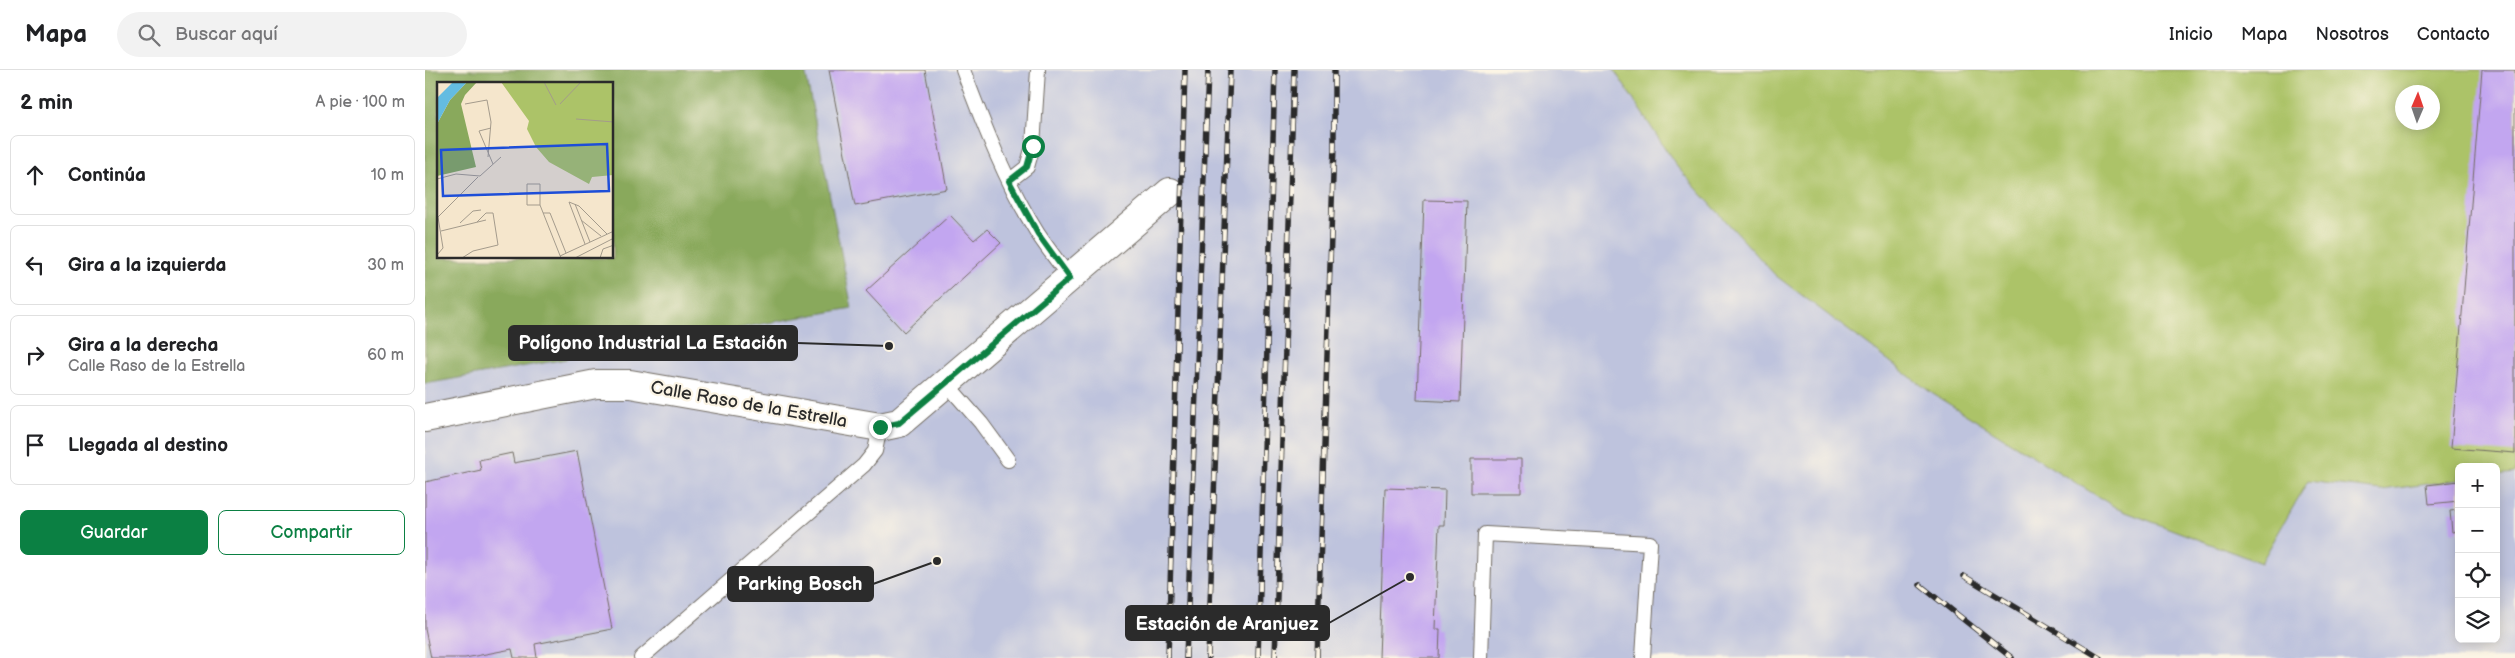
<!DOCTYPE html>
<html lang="es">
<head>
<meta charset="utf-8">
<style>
	:root { --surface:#fff; --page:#f2f2f2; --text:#202124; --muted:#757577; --line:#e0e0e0; --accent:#0b8043 }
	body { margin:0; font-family:"Balsamiq Sans",sans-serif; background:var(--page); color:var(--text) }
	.controls { position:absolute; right:15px; bottom:15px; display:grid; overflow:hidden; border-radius:8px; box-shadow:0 2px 12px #0003 }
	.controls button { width:45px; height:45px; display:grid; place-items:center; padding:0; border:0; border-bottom:1px solid var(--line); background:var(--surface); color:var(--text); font:25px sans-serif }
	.compass { position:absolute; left:1970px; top:15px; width:45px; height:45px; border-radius:50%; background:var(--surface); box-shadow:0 2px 12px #0003; rotate:2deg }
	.stop { position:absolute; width:15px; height:15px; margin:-11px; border:4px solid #0b8043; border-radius:50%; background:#fff }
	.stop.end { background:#0b8043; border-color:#fff; box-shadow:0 1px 5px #0008 }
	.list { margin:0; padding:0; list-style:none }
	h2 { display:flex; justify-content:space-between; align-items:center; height:65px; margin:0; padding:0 20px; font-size:21px }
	h2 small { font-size:16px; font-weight:400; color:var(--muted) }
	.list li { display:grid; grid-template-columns:32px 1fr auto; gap:15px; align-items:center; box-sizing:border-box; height:80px; margin:0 10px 10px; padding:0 10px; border:1px solid var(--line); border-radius:8px }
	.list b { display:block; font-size:19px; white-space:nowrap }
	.list p { margin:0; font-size:16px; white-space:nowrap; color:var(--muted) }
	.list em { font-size:16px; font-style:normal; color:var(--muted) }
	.actions { display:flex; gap:10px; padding:15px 20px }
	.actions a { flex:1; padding:11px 0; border:1px solid var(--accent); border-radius:8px; text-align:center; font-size:18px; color:var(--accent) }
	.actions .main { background:var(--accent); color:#fff }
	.icon { flex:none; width:28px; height:28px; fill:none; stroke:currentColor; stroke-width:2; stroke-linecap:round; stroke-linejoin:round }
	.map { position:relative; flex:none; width:2090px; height:588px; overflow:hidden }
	header { display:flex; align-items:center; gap:30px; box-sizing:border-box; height:70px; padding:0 25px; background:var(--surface); border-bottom:1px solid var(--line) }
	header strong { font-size:24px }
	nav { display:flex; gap:28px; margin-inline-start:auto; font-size:18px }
	.search { width:350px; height:45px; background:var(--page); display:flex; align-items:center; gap:12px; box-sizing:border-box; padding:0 18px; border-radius:28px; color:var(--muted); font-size:19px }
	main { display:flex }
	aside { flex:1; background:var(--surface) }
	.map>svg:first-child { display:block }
	.industrial { fill:#bec3dd }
	.green { fill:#acc368; stroke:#6c774a; fill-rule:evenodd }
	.forest { fill:#89a95c; stroke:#5a6a44; fill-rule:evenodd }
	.building { fill:#c2a6f0 }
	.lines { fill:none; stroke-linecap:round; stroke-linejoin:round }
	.service-casing { stroke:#726c63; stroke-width:16 }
	.minor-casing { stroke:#726c63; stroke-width:30 }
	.service { stroke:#fff; stroke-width:14 }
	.minor { stroke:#fff; stroke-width:28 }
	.rail-casing { stroke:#2b2b2b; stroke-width:5.5 }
	.rail { stroke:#fcf5e5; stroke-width:4; stroke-dasharray:11; stroke-linecap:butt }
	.route { stroke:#0b8043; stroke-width:6 }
	.labels { text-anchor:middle; stroke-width:4.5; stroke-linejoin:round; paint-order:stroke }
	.street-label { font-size:18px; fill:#2b2b2b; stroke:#fcf5e5 }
	.inset-road { fill:none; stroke:#a49b8c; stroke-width:1 }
	.view { fill:#1d4ed8; fill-opacity:0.15; stroke:#1d4ed8; stroke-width:2.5 }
	.inset-edge { fill:none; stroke:#2b2b2b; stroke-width:2.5 }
	.leader { fill:none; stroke:#2b2b2b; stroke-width:2 }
	.callout-dot { fill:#2b2b2b; stroke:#fcf5e5; stroke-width:2 }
	.callout { fill:#2b2b2b; stroke:#2b2b2b; stroke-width:2 }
	.callout-label { font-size:19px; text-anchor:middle; font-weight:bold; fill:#fff }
</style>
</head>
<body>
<header>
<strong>Mapa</strong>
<div class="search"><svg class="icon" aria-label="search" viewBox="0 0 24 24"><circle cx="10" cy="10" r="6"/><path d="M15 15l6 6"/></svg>Buscar aquí</div>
<nav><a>Inicio</a><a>Mapa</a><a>Nosotros</a><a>Contacto</a></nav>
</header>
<main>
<aside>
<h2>2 min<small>A pie · 100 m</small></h2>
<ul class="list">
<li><svg class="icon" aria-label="ahead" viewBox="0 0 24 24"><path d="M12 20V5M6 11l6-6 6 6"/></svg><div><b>Continúa</b></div><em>10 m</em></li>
<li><svg class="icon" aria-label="left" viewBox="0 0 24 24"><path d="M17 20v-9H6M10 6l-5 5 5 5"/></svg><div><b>Gira a la izquierda</b></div><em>30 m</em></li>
<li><svg class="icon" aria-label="right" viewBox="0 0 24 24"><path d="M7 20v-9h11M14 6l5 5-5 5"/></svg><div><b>Gira a la derecha</b><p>Calle Raso de la Estrella</p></div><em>60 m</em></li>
<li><svg class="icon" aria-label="arrive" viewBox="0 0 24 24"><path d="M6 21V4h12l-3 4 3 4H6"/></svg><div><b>Llegada al destino</b></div></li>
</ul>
<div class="actions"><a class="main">Guardar</a><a>Compartir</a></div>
</aside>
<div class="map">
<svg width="2090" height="588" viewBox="0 0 2090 588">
	<rect width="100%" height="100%" fill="#fcf5e5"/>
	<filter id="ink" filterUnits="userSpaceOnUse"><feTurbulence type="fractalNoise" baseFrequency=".02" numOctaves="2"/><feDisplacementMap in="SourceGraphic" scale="10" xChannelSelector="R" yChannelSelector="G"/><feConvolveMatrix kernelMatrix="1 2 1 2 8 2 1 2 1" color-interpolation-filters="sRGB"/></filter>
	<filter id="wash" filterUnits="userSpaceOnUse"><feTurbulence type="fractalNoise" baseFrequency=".0096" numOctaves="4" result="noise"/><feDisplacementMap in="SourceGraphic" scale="20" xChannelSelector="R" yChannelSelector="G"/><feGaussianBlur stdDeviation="1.12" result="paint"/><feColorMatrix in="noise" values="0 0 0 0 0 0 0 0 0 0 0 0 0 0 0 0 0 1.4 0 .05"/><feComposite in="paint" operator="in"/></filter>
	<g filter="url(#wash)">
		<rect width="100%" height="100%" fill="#f5e6cc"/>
		<!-- industrial -->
		<path class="industrial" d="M380,0H1189L1253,98L1350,205L1508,324L1693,439L1882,411L1956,420L2034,410V569H2071V405L2090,403V588H0V314L427,238Z"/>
		<!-- green -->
		<path class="green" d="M1189,0H2090V403L2071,405V397H2034V410L1956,420L1883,411L1836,493L1693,439L1508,324L1350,205L1253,98ZM1978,22H2008V52H1978Z"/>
		<!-- forest -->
		<path class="forest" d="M0,0H380L427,238L0,314ZM14,14H188V188H14Z"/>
		<g id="blocks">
			<!-- building -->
			<path class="building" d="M404,0H500L522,119L430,136Z
				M2057,0H2090V383L2026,378Z
				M999,130L1042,131L1035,332L992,330Z
				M525,145L549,170L562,159L576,173L479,262L441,221Z
				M152,381L187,559L110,574L112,588H89L87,579L40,588H6L0,559V412L56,400L54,390L87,383L89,393Z
				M1046,389H1096V423H1046Z
				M2034,411V431L2004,434L2002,415Z
				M960,418L1020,420L1019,455H1014L1010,559H1015L1014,588H954Z
				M2034,440V461L2027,462L2025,441Z"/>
		</g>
	</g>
	<g filter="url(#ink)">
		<use href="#blocks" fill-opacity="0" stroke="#726c63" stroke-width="1"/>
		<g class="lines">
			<!-- service casing -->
			<g class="service-casing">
				<path id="service" d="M538,0C559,56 581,113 613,164C623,179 634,193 645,208
					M584,111L602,97L608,76L613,0
					M521,313L556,353L583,390
					M216,588L439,395L450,381L455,357
					M1056,588L1060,464L1225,473L1218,588"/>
			</g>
			<!-- minor casing -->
			<g class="minor-casing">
				<path id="minor" d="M0,348L171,314H205L455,357L474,353L745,122"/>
			</g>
			<!-- service -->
			<use href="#service" class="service"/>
			<!-- minor -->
			<use href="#minor" class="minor"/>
			<!-- rail casing -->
			<g class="rail-casing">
				<path id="rail" d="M1539,506L1675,588
					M1495,515L1587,588
					M743,588L760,0
					M761,588L783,0
					M783,588L805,0
					M833,588L850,0
					M850,588L869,0
					M892,588L909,75V0"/>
			</g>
			<!-- rail -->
			<use href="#rail" class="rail"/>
		</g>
	</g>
	<g class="lines" filter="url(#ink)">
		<!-- route -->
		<path class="route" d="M455,357L474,353L645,208L613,164L584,111L602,97L608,76"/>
	</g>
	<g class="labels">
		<!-- street labels -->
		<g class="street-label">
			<text transform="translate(324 334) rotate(10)" y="6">Calle Raso de la Estrella</text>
		</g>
	</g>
	<!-- overview -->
	<g transform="translate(12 12)">
		<rect width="176" height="176" fill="#f5e6cc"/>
		<path d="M64,0H176V93L155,95L152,102L112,80L99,65L90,47L92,39Z" fill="#acc368"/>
		<path d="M30,0H40L28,13L24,22L39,85L0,94V42L13,18Z" fill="#89a95c"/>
		<path d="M16,0H30L13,18L0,42V16Z" fill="#64bce1"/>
		<path class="inset-road" d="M107,0L119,23M28,22L50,18L54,40L51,75M123,22L144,0M139,37L177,40M54,46L42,49L56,82M0,97L19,92L43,94L64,75M138,122L153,160M103,123H90V102H103V123L124,176M106,131H113L129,171M0,136L41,95M144,138L164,154M23,141L36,129L44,128M4,149L49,138M148,162L132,120L142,124L170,152M0,173L6,166L1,135M123,174L177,149M25,176L36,169L61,163L56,131H49L40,140M138,176L177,156M163,176L166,167L177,163"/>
		<path class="view" d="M170,62L172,109L6,114L4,68Z"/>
		<rect width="176" height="176" class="inset-edge"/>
	</g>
	<!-- callouts -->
	<path class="leader" d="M464 276L372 273M512 491L448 514M985 507L904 553"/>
	<g class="callout-dot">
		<circle cx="464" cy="276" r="5"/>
		<circle cx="512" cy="491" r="5"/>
		<circle cx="985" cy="507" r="5"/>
	</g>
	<g class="callout">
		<rect x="84" y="256" width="288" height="34" rx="5"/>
		<rect x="303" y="497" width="145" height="34" rx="5"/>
		<rect x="701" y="536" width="203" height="34" rx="5"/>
	</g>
	<g class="callout-label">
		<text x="228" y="279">Polígono Industrial La Estación</text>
		<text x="375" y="520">Parking Bosch</text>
		<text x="802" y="560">Estación de Aranjuez</text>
	</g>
</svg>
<div class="controls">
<button>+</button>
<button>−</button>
<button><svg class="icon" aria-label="locate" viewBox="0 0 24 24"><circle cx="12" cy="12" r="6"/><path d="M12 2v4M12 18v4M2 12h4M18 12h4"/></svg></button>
<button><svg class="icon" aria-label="layers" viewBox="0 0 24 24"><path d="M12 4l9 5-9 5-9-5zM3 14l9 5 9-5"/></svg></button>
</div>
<svg class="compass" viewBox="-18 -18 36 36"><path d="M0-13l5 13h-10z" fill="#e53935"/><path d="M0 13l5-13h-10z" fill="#757577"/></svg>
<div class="stop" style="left:608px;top:76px"></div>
<div class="stop end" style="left:455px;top:357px"></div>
</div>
</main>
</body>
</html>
